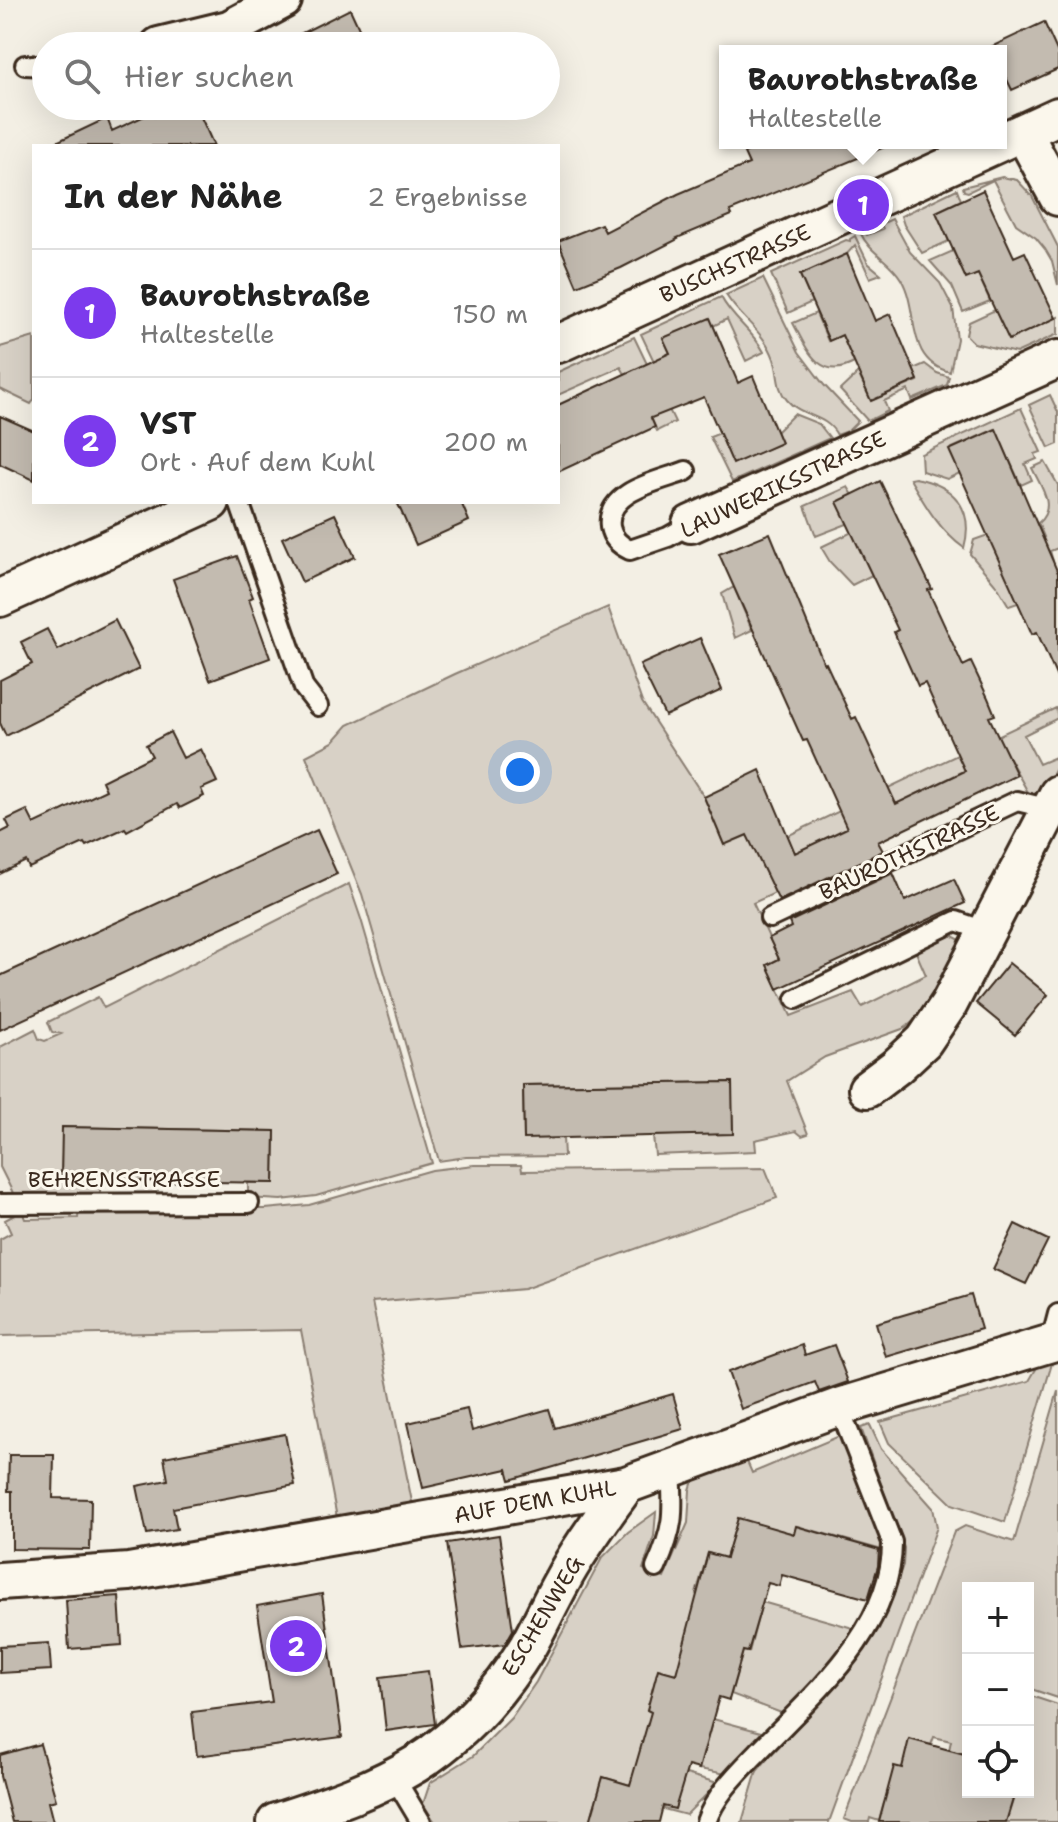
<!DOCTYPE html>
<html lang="de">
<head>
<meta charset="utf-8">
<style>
	:root { --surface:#fff; --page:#f6f6f6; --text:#222; --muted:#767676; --line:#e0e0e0; --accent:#7c3aed }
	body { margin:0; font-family:"Shantell Sans",sans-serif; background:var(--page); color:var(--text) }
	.controls { position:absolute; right:24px; bottom:24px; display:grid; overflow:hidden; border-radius:0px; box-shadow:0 8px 32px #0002 }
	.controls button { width:72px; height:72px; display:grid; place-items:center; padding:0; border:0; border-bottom:2px solid var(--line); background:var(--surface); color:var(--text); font:40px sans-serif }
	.you { position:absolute; left:520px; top:772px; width:28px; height:28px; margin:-20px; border:6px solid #fff; border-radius:50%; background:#1a73e8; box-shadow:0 0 0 12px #1a73e833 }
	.badge { display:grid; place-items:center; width:52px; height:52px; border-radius:50%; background:var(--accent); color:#fff; font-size:26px; font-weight:700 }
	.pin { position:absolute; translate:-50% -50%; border:4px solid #fff; box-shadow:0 2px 8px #0006 }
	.popup { position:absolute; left:719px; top:45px; width:288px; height:104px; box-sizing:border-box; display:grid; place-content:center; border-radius:0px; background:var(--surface); filter:drop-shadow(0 2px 6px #0005); font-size:26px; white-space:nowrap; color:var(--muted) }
	.popup b { font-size:30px; color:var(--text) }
	.popup::after { content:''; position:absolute; left:50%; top:100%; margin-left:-16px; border:16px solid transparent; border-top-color:var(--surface) }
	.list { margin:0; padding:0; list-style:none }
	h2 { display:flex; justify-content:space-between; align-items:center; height:104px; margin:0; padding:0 32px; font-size:34px }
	h2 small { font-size:26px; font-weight:400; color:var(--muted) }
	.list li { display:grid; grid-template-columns:52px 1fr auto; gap:24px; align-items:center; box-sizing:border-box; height:128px; padding:0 32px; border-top:2px solid var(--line) }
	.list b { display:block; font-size:30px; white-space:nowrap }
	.list p { margin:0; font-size:26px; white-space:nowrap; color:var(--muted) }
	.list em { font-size:26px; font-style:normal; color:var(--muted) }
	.icon { flex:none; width:44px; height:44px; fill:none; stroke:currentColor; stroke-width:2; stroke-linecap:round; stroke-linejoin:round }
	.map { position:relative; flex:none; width:1058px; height:1822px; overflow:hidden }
	.search { position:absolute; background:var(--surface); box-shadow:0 8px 32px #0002; left:32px; top:32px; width:528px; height:88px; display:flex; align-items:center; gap:20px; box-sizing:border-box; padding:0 28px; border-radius:44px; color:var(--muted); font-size:30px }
	.panel { position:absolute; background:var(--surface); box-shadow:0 8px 32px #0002; left:32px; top:144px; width:528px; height:360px; border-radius:0px }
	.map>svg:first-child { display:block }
	.green { fill:#d8d1c6; stroke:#8a7e72; stroke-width:2 }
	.building { fill:#c3bbb0; stroke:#3b2a1e; stroke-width:2 }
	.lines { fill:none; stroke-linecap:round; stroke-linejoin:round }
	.service-casing { stroke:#3b2a1e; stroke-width:24 }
	.minor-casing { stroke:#3b2a1e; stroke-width:42 }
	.service { stroke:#fbf7ec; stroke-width:18 }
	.minor { stroke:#fbf7ec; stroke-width:36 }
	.labels { text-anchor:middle; stroke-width:6; stroke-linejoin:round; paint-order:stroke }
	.street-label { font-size:22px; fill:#3b2a1e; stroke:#fbf7ec }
</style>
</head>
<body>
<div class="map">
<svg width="1058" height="1822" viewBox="0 0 1058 1822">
	<rect width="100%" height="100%" fill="#f3efe4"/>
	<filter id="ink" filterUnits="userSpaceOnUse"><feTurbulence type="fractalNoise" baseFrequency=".0125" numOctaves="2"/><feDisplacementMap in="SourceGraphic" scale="16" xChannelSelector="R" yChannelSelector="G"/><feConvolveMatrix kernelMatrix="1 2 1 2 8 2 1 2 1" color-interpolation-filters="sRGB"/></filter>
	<g filter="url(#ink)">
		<!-- green -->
		<path class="green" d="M1002,177L1017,180L1032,196L1058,247V285L1052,261L1045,249L1036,238L1016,224L993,180L968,192L964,191L963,187Z
			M957,189L961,200L936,212L949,241L922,253L904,225L901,216Z
			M892,219L910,252L940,283L953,308L957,339L950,372C904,360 920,311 901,279C890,260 869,253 860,232L864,230L867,235L883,229L881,224Z
			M855,236L868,263L881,274L870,278L855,245L847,254L800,275L812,302L788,313L771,274L846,240L850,241V239Z
			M953,251L966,278L978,274L990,301L963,312L952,286L930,261Z
			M763,278L799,352L824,385L858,421L848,431L837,435C826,414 801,417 787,400C776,388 779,373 774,359C765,332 740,318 726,295Z
			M721,297C732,319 753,331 764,352L746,361L727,319L713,326L664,338L675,365L659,372L641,334Z
			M995,310L1009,339L1058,317V334L1016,353L974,343L966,335L969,322Z
			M816,313L828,341L842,335L854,363C819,382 807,349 793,323Z
			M34,337V400L31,404L0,389V347Z
			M634,337L675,422L657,431L630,372L625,374L621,367L558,395V372Z
			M925,364L937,373L949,377L947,385L912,400L908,390L884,401L888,411L868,421L840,390L858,373L871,401L918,381L913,369Z
			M1050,395L1058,412V444L1049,448L1029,405Z
			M1021,408L1041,452L1035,454L1037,459L1025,464L1032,480L1021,485L995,429L950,449L960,473L947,479L922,471L921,454Z
			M794,414L819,424L830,438L732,482L710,437L720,433L733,463L781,443L776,432Z
			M1045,462L1058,485V548L1050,551L1053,561L1009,580L1018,603L1009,606L997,586L970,554L974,540L988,535L998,557L1044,537L1038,523C1057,507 1041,487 1032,468Z
			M915,478C953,485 975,508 964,548C940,531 925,505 910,479Z
			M848,487L853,495L847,524L816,536L805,506Z
			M852,532L872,575L852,585L830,562L821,547Z
			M734,587L752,630L735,638L722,594Z
			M608,607L642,702L704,797L724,845L750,834L758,850L1056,708L1058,718L1024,735L1039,764L1058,756V765L1044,790L1029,794L1005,751L764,868L775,893L753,903L779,959L767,965L791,1016L853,992L862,1007L926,975L915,950L949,934L964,942L931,1007L905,1028L825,1057L787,1081L808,1134L802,1136L796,1131L755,1140L756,1151L655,1155L653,1136L733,1132L731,1082L523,1085L524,1138H563L564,1156L466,1157L439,1161L362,894L306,756L333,742L348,725L455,674Z
			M349,884L361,919L432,1163L316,1196L281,1200L248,1198V1183H274L275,1131L63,1127L61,1180L100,1181V1196L14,1195L0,1167V1047L35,1029L39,1039L45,1041L61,1034L52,1032L48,1022L98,997L104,1008Z
			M474,1165H521L522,1171L765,1168L777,1198L524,1289L372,1302L414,1512L338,1523L301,1330L0,1336V1239L11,1233L5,1220L22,1211L25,1219L78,1218L79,1208L265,1209L309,1205L432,1170Z
			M1053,1360L1005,1522L952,1504L889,1443L880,1422L1029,1381L1039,1364Z
			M1058,1391V1698L1028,1688V1588H968V1755L949,1750L951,1741L934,1737L931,1745L910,1739L892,1805L884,1803L879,1821L870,1818L869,1822H852L844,1819L954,1532L965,1526L1014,1542Z
			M870,1425L881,1449L933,1508L937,1527L829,1822H742L757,1771L879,1629L903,1565L904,1548L861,1428Z
			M844,1434L884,1542L882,1550L797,1526L794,1534L738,1519L726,1558L708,1553L696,1594L704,1597L676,1674L658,1670L647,1710L654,1713L630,1785L603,1777L590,1822H435L423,1804L430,1783L473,1756L511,1718L536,1682L602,1558L628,1532L656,1512L654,1536L643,1569L664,1578L688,1523L690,1490L695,1475L743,1452L752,1473Z
			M762,1602L860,1630L784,1714L731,1694L743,1651L749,1652Z
			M1028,1695L1058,1705V1822H999L1000,1818L1007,1819L1013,1800L1006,1797L1007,1792H1028Z
			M713,1719L765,1733L726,1774L699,1769Z
			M686,1774L718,1783L686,1815L663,1809Z"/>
		<!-- building -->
		<path class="building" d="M350,9L367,46H276Z
			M1044,22L1058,53V69L1012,90L1001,67V51H993L991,47Z
			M179,106H196L214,146H48L107,118L112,131L153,112L155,117Z
			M766,143H894L730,211L732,215L677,238L678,239L621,268L577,286L558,241L601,224L605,232L678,194L749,164L744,153Z
			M983,190L1014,257L1025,252L1056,318L1009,340L978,274L966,279L936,212Z
			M847,254L875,321L890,314L918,380L871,401L842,335L829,341L800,275Z
			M710,318L738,383L753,376L781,443L733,464L704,397L651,418L655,427L558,472V405L670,353L663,338Z
			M0,416L34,431V480L0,464Z
			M996,429L1058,573V680L1037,632L1032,634L949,450Z
			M880,481L932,589L928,590L963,666L971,662L988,698L995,715L989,717L1017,775L878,842L883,851L779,901L747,835L724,845L704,797L760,770L795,853L847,828L807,740L803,741L719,554L770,533L824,664L826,663L852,719L856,717L896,804L965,771L925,683L918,686L894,632L898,630L837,502Z
			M397,502H461L469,521L416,545Z
			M335,514L355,557L302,582L282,538Z
			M237,556L253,597L249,599L270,658L210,680L173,579Z
			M115,620L139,669L6,736L0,723V680L32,664L21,642L47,629L58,650Z
			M700,638L722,690L665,716L640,665Z
			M170,732L183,758L201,749L217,782L201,789L204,796L180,808L177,804L127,831L125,828L86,846L84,843L29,868L26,861L0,874V833L10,828L6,820L27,810L34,824L106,790L102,781L152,756L146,745Z
			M317,830L337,874L0,1030V976Z
			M893,873L905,901L954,879L965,903L778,989L767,965L779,959L769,938L791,927L789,922Z
			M1009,963L1048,995L1015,1035L976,1003Z
			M732,1082L733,1134L524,1139L523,1085Z
			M62,1127L275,1131L274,1183L61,1180Z
			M1015,1224L1048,1240L1026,1284L993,1269Z
			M971,1295L981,1329L886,1357L876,1323Z
			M802,1345L805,1355L834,1345L848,1382L819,1392L815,1382L741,1409L728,1372Z
			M673,1394L683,1429L510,1480L507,1469L423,1488L408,1423L467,1409L472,1431L549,1409L555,1428Z
			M285,1434L295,1485L173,1508L177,1529L147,1534L137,1486L168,1480L164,1457Z
			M9,1455H54L53,1498L91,1499L90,1550L12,1549V1491H8Z
			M738,1518L794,1534L796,1526L879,1550L878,1566L868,1599L782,1575L779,1586L768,1583L748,1652L743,1651L729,1700L719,1697L699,1769L688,1766L675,1809L663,1806L659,1822H590L603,1777L630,1785L651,1712L647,1710L658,1669L676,1674L708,1553L726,1558Z
			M499,1535L513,1630L505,1644L462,1649L447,1543Z
			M322,1594L342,1737L197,1756L192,1712L272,1702L257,1606Z
			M119,1596L122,1645L69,1649L66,1600Z
			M49,1643L51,1670L0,1673V1646Z
			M428,1671L435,1724L386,1731L380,1677Z
			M909,1739L968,1755V1792H1007L1006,1797L1013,1799L1006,1822H879L894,1766L902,1768Z
			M40,1744L56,1800L48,1802L53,1822H12L0,1776V1755Z"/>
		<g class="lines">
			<!-- service casing -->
			<g class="service-casing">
				<path id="service" d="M25,65L46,66
					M686,471C661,481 605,490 610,527C612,538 619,545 630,550L668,537L691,524
					M239,502L304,688L318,706
					M770,918L1017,801L1050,809
					M796,999L956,921L985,931
					M0,1204L249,1203
					M1051,1341L1058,1314
					M656,1568C674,1528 674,1514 671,1470
					M394,1777L421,1822
					M706,1822C716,1793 740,1771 761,1749C815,1693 893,1627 892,1542L839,1407"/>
			</g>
			<!-- minor casing -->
			<g class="minor-casing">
				<path id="minor" d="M159,46L229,29L283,0
					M1023,132L1058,197
					M1001,142L1058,116
					M558,344L999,143
					M691,524L1058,359
					M0,598L211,502
					M867,1089L896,1067L924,1041L949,1004L1058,794
					M0,1581L129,1572L626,1485L839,1407L1058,1341
					M276,1822C324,1806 372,1791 416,1764C462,1735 500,1692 528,1646C540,1625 550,1602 562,1581C580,1547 604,1516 626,1485"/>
			</g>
			<!-- service -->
			<use href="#service" class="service"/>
			<!-- minor -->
			<use href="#minor" class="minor"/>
		</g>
	</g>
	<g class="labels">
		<!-- street labels -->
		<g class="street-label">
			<text transform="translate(735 263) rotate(-24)" y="8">BUSCHSTRASSE</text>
			<text transform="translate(783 484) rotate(-25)" y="8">LAUWERIKSSTRASSE</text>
			<text transform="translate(909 852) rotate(-25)" y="8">BAUROTHSTRASSE</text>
			<text x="124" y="1187">BEHRENSSTRASSE</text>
			<text transform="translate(535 1501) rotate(-10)" y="8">AUF DEM KUHL</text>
			<text transform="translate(542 1616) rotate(-59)" y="8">ESCHENWEG</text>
		</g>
	</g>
</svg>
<div class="controls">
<button>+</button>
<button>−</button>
<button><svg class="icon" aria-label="locate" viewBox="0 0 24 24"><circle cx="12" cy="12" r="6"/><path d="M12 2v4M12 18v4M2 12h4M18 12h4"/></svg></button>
</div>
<div class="you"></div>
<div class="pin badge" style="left:863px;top:205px">1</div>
<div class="popup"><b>Baurothstraße</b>Haltestelle</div>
<div class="pin badge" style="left:296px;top:1646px">2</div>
<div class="search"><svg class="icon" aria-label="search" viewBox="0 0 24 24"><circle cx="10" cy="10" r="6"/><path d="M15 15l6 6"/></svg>Hier suchen</div>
<section class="panel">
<h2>In der Nähe<small>2 Ergebnisse</small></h2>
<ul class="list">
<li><span class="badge">1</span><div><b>Baurothstraße</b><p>Haltestelle</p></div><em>150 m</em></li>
<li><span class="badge">2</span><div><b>VST</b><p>Ort · Auf dem Kuhl</p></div><em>200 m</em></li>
</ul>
</section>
</div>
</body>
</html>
